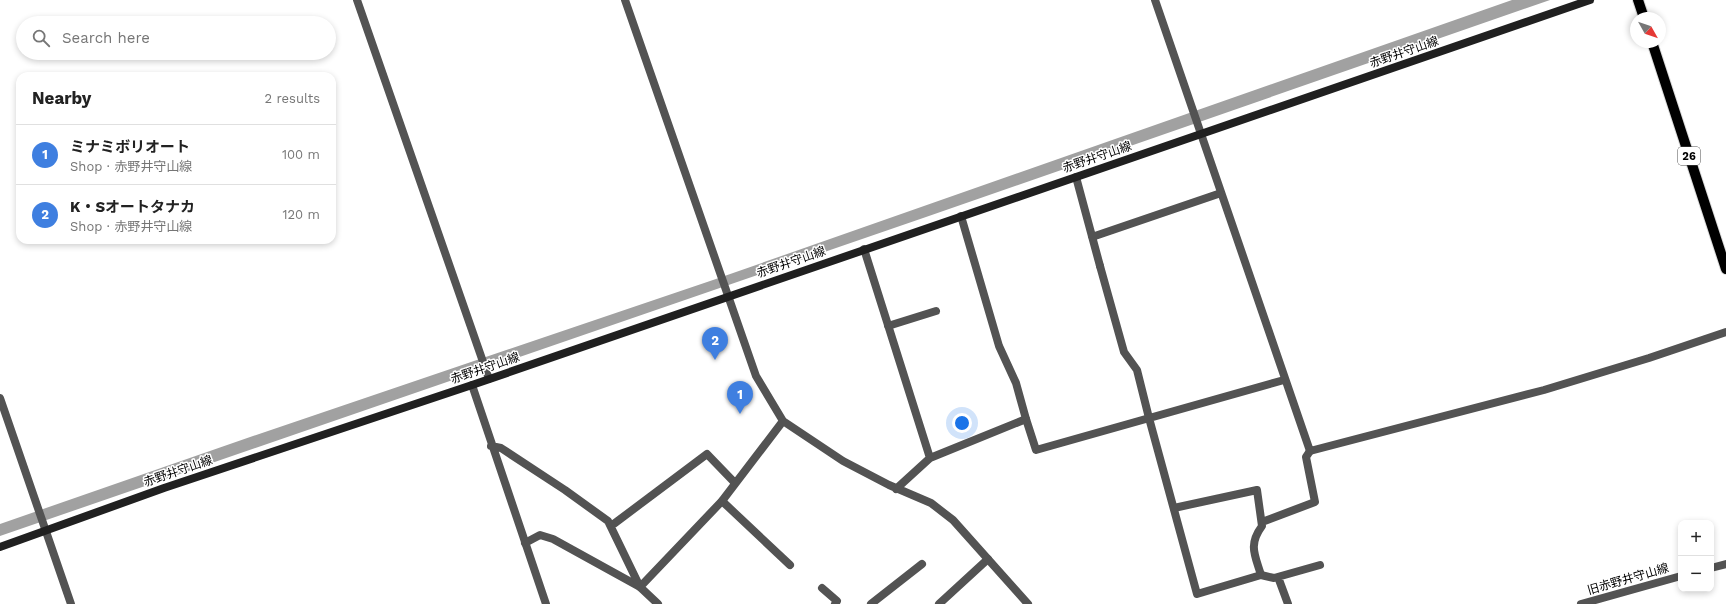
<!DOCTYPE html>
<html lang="en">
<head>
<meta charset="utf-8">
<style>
	:root { --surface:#fff; --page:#f2f2f2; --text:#222; --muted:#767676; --line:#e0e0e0; --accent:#000 }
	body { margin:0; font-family:"Work Sans","Noto Sans JP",sans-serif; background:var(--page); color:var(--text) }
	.controls { position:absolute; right:12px; bottom:12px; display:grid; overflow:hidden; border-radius:8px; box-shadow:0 2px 6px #0003 }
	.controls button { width:36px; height:36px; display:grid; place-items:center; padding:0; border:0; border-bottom:1px solid var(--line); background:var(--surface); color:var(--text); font:20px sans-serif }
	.compass { position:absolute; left:1630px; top:12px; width:36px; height:36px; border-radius:50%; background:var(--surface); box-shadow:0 2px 6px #0003; rotate:130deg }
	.you { position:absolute; left:962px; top:423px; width:14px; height:14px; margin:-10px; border:3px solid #fff; border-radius:50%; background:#1a73e8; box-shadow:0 0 0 6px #1a73e833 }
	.badge { display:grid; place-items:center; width:26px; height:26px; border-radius:50%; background:var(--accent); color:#fff; font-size:13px; font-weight:700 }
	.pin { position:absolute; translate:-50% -33px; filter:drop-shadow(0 1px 2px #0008) }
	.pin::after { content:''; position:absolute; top:21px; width:14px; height:12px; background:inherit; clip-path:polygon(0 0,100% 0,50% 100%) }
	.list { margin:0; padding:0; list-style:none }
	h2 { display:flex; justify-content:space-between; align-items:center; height:52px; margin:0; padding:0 16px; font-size:17px }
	h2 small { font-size:13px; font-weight:400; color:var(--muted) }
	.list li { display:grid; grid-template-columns:26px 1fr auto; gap:12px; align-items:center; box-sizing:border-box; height:60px; padding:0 16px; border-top:1px solid var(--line) }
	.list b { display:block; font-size:15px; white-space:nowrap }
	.list p { margin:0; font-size:13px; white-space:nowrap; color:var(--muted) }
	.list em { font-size:13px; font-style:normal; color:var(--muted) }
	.icon { flex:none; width:22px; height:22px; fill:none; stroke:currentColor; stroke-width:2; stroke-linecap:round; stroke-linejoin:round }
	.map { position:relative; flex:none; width:1726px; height:604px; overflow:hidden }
	.search { position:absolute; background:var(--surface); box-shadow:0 2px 6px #0003; left:16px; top:16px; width:320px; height:44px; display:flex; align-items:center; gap:10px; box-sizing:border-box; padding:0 14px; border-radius:22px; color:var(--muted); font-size:15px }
	.panel { position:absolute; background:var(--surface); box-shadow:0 2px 6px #0003; left:16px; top:72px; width:320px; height:172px; border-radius:12px }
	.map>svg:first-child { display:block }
	.water { fill:#a1a1a1 }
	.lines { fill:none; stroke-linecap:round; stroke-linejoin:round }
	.primary-casing { stroke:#dbdbdb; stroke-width:12 }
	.lane { stroke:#535353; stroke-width:8 }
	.street { stroke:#535353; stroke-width:8 }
	.secondary { stroke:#202020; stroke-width:8 }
	.primary { stroke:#000; stroke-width:10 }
	.labels { text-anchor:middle; stroke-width:3; stroke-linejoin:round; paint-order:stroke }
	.shield { fill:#fff; stroke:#4c4c4c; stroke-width:1 }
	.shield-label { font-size:11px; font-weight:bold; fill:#000 }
	.street-label { font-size:12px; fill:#000; stroke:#fff }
</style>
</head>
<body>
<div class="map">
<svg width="1726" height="604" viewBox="0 0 1726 604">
	<rect width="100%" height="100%" fill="#fff"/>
	<!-- water -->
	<path class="water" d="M1512,0H1550L926,217L0,536V524L253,436L713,280Z"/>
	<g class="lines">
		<!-- primary casing -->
		<g class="primary-casing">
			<path id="primary" d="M1638,0L1644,18
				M1652,42L1726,269"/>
		</g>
		<!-- lane -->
		<path class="lane" d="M961,216L999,346L1016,383L1026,419
			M1100,266L1124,352L1137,370L1149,418
			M722,501L790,565
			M1174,508L1257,490L1262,526C1248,545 1255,555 1261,575
			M1262,522L1315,502L1306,457L1310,451
			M525,543L540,535L553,539L640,587
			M822,588L837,601L835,604
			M871,604L922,564
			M939,604L988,559"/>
		<!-- street -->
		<path class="street" d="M357,0L489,379
			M625,0L756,376L783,421L843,461L889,485L931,503L953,520L1028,604
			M1155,0L1310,451L1544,390L1649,358L1726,332
			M1076,177L1100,266
			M1092,237L1221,193
			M864,249L930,458
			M888,326L936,311
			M472,385L546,604
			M0,398L71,604
			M1149,418L1197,594L1261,575L1274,578L1320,565
			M491,446L501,448L565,490L608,521L640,587L658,604
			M896,489L930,458L1026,419L1036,450L1284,380
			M611,526L707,454L735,483
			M1711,568L1726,564
			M1278,577L1288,604
			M640,587L722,501L783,421
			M1581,604L1681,576"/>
		<!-- secondary -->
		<path class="secondary" d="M0,547L164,488L472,385L1590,0"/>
		<!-- primary -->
		<use href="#primary" class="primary"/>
	</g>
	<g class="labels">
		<!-- shield labels -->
		<rect class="shield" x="1678" y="147" width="22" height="18" rx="3"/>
		<g class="shield-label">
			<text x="1689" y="160">26</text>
		</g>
		<!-- street labels -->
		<g class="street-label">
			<text transform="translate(1404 52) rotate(-19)" y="4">赤野井守山線</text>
			<text transform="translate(1097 157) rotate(-19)" y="4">赤野井守山線</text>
			<text transform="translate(791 262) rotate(-19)" y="4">赤野井守山線</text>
			<text transform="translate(485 368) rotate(-19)" y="4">赤野井守山線</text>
			<text transform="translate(178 471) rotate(-19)" y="4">赤野井守山線</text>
			<text transform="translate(1628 579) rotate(-16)" y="4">旧赤野井守山線</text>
		</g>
	</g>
</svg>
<div class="controls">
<button>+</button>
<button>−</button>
</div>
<svg class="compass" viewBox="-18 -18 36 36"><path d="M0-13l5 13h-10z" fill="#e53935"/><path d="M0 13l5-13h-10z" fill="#767676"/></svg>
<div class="you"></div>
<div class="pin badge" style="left:740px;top:414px;background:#3f7fe0">1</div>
<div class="pin badge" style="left:715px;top:360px;background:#3f7fe0">2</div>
<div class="search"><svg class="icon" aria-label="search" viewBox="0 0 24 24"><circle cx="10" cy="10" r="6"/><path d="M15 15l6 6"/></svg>Search here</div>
<section class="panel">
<h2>Nearby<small>2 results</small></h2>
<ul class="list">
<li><span class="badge" style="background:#3f7fe0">1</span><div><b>ミナミボリオート</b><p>Shop · 赤野井守山線</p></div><em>100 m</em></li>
<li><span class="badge" style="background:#3f7fe0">2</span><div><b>K・Sオートタナカ</b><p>Shop · 赤野井守山線</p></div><em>120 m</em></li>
</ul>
</section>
</div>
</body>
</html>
